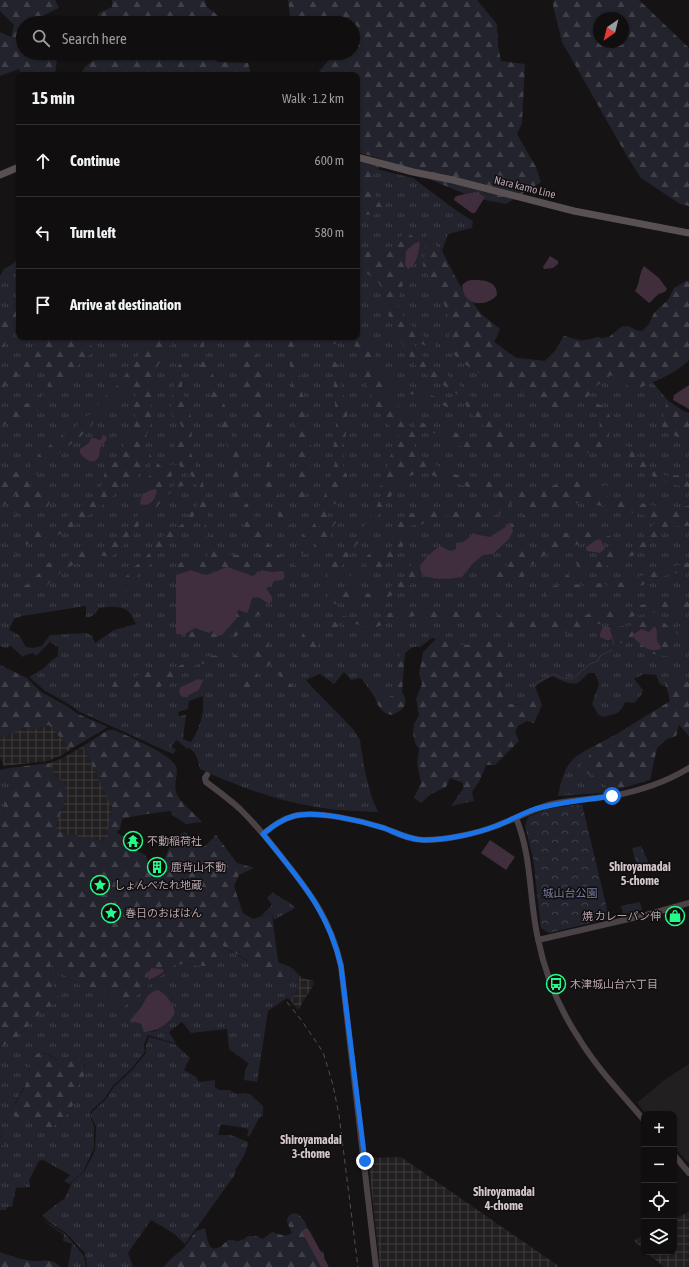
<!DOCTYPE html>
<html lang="en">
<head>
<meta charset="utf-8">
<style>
	:root { --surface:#100e0e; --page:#191717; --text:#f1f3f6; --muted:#9c9c9e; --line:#302e2e }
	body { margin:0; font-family:"Asap Condensed","Noto Sans JP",sans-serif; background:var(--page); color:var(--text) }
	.controls { position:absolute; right:12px; bottom:12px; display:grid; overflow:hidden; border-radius:8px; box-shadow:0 1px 3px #0004 }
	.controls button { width:36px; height:36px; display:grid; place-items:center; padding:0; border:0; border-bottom:1px solid var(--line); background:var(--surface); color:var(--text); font:20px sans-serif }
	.compass { position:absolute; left:593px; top:12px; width:36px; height:36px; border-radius:50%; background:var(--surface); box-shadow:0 1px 3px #0004; rotate:215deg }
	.stop { position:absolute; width:12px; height:12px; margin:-9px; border:3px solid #1a73e8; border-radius:50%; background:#fff }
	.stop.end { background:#1a73e8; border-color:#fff; box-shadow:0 1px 4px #0008 }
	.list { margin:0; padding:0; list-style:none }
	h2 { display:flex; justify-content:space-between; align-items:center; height:52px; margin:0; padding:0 16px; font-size:17px }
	h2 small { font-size:13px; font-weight:400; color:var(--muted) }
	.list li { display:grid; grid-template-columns:26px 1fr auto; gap:12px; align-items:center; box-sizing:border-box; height:72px; padding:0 16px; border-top:1px solid var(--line) }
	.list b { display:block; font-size:15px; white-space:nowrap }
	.list em { font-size:13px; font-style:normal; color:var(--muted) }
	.icon { flex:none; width:22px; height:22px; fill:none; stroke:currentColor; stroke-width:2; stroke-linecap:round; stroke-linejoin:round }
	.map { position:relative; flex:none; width:689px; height:1267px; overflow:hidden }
	.search { position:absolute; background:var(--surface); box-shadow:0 1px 3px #0004; left:16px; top:16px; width:344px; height:44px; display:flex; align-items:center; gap:10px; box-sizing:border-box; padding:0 14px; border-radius:22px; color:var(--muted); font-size:15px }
	.panel { position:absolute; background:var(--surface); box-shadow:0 1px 3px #0004; left:16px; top:72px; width:344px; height:268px; border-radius:8px }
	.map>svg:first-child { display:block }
	.built { fill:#221f20 }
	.industrial { fill:url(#industrial-grid) }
	.grass { fill:url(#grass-tufts); fill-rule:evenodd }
	.forest { fill:url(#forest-firs); fill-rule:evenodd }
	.park { fill:url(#park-crowns) }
	.water { fill:#402e3c }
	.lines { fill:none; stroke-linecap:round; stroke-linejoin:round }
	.stream { stroke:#402e3c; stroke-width:1 }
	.river { stroke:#402e3c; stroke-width:7 }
	.secondary { stroke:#4a4246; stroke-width:6 }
	.primary { stroke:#595054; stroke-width:7 }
	.rail { stroke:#554d51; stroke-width:1; stroke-dasharray:5 4; stroke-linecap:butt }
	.route { stroke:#1a73e8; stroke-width:5 }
	.labels { text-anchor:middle; stroke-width:3; stroke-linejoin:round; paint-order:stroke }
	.street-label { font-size:11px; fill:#b6a4ad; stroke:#100e0f }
	.poi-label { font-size:11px; fill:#b6a4ad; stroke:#100e0f; text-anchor:start }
	.park-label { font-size:11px; fill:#7a7fa3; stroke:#100e0f }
	.neighbourhood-label { font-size:12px; font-weight:bold; fill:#d2c5cb; stroke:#100e0f }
</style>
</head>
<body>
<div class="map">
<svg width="689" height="1267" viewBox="0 0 689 1267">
	<defs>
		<pattern id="industrial-grid" width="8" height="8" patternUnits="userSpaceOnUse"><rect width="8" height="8" fill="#221f20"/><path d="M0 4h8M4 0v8" fill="none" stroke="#403d3e"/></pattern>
		<pattern id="grass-tufts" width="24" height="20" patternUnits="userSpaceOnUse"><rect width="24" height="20" fill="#23232d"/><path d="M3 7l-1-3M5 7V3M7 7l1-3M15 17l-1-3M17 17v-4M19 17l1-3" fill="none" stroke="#414049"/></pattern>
		<pattern id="forest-firs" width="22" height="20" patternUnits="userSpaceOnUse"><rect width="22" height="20" fill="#23232d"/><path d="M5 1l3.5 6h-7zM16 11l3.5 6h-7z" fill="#414049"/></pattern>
		<pattern id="park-crowns" width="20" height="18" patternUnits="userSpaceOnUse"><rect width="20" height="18" fill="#23232d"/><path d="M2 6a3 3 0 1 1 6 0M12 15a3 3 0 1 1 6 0" fill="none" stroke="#414049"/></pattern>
	</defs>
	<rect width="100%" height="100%" fill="#151313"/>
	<!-- built -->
	<path class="built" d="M689,1064V1164L674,1147V1114H646L638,1104V1102L663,1081Z"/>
	<!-- industrial -->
	<path class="industrial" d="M50,725L71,749L62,755L48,761L4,766L0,757V738L24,728L32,731L34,729Z
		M83,746L112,807L109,826L104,841L63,833L54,827L67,795L54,775L50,763L63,758Z
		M298,974L302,978L314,981V984L298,1010L290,1000L299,987Z
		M401,1157L560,1267H380L368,1158Z
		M689,1212V1267H664L646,1252H674V1219Z
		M644,1234V1250L634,1241Z"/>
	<!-- grass -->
	<path class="grass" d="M357,162L384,171L413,178L457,211L473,221L472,228L448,234L442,251L459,284L481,314L500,329L494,342L516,358L545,361L555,351L564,336L580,341L599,337C616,351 633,364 649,379C664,393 667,406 689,413V691L678,693L660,684L656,675L644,674L634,679L643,690L641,695L634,703L625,702C621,714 615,714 603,717L598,714L592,704L599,684L595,673H589C586,675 583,679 579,682C572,687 559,679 552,676L530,689L527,698L521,705L510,704L502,695L503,673L509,655L482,641L471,645H461L432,638L420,647H413L405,653L398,701L375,697L361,678L351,680L344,672L334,684L320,674L306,680L311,686L354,730L360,740L365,772L372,798L378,812C360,811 341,811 323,808C281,802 238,787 200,769C198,760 196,752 189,748L187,749L177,740L171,746L176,750L173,754L80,712L67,703L44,690L29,677L44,668L52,660L58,656V647L50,642L36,656L33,653L25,655L23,657L11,646L6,648L0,646V276L4,269L11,265L19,258V337H357ZM86,606V617C92,618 97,613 99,608C107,607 123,605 129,612C132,615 133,620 136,624L114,630L95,643L92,636L87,633L50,635L42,646L33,648L26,647L19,635L9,630L14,619L22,616ZM203,696C204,713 201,727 191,742L183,739L186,715L179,716L178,712L188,709L189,701Z
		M596,745L585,762L592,774L612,791L601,793L558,796C564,767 568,758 596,745Z
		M9,768L12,785L4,803L3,824L0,828V770Z
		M273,892C279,899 290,900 295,908L274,920L272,913L261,916L272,905L267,898Z
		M220,945L246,960L290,980L292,968L298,974L299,987L290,1000L287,998L268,1011L257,1082L244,1080L245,1070L249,1064L229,1049L227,1029L191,1033L182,1022L169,1032L176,1043L163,1040L148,1035L144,1044L145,1052L131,1069L113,1086L104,1099L91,1111L90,1115L94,1126V1148L83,1172L69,1184L64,1181L70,1175L43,1160L39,1161L30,1178L29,1181L30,1187L16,1188L12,1207H7L6,1210H0V1154L3,1147L0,1124V1048L18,1036L30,1024L34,1018L59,1000L51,979L50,963L72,981L108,993L122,1008L145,988L174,965L184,964L213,967ZM150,993L156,1031L148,1032L138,1022L130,1020L140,1009L144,1001ZM38,1053C48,1053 48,1055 56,1059C62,1062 71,1059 78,1057L85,1065L84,1076L78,1086V1098L60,1123L56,1124L47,1133L35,1123L27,1122L19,1119L15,1103L30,1076L28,1061Z
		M149,1037L175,1044L190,1058L184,1070L196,1077L199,1082L215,1080V1087L219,1090H229L237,1094L243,1093L250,1094L263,1106V1116L259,1118L249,1137L247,1136L249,1129L221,1124L218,1135H231L248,1142C247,1153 241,1161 235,1170L236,1172L234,1176L185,1244L173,1233L151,1220L128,1253L133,1267H87L85,1253L66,1233L49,1222L43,1216L45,1213L65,1198L72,1182L84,1172L95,1151L96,1127L91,1116L92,1112L105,1100L114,1087L132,1070L146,1053V1045Z
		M40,1218L65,1234L73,1243L84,1256L86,1267H68L72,1244L63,1241L64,1235Z"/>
	<!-- forest -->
	<path class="forest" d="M0,0H55L59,8L44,15L46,23H23V53H55L57,58L55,75H22L19,69L0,76V32L11,37L14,25L0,11Z
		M112,0H205L207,7L228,23H94L99,13L112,7Z
		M288,0H477L497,24L498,46L501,61L525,64L522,123L517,134L536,167L541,182L506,204L475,198L378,158L357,152V75H316L335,53H353V23H291Z
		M554,0H639L689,48V206L680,204L641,178L628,158L562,42L553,6ZM599,18H623V42H599Z
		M89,53H216L217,62L248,63L251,75H80L85,67L93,60Z
		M357,161L380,167L372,176L369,183L383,209L375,215L357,214Z
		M405,232L411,235L419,242C416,253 412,264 407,274C404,283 399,291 398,301C397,318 423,336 436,344L435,348C425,347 416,341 408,336L405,339L414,344L427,362L453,379L468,393L480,406L484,413L507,435L519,440L557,438L575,441L598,439C600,427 602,417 593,407L594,403C602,403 610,413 611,420C611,426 609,434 608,440L612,445L611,450L601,449L593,453L573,451L475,450L455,445L440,435L425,430L421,432L417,429L414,424L417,420C426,425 434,427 444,429C459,433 469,439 485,441L490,435C485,425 475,420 469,411C465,406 466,402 462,397L424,373L415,365L398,337L396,328L391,321L382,300V288L378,282L359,267H357V251C368,251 387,254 395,245C400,240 399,236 405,232Z
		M427,234L443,254L459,284L481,314L500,329L494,342L516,358L545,361L555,351L564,336L582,341L609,337L621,327L628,326L636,330L642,331L649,324L654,313L668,300L674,288L686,281H689V360C674,375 653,382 634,390L611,375L595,387L584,402L576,400L570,410C555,412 550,412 542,399C521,393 458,369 450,348C447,341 449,334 452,327L443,301L423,266Z
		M19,306V321L5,334L4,350L0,354V326L11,313Z
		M357,323L375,354L373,366L389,383L396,387H416L444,402L464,409L463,413L415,395L384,388L380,394C384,398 387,398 391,401C400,405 407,414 407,424L417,432C417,439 411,449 417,455C420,456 421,456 424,457C427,459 428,461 432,462L452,474L484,478L507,489L516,492L526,490L534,491L545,486H554L564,480L569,479L580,481L585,483L591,486L596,491L604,485L609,486L606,496L614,500L647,504L674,510L681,507L689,506V526L666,527L659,536L640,553L632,556L625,557L598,570L579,572L567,583L585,586L597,583L610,585L627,581L663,568L672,567L689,562V572L678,574L674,572C662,578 630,591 617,591C597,591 577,590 557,593L555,597L548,598L544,592L551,587L560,585L561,579L578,569L576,562L592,558H601L613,549L619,550L626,547L632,550L643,542L644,534L654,524L643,515L597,505L575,503L541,511L530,523L513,531L510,524L531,512L529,507H519L512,502L505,511L487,518L475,520L445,516L430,519L421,525H412C406,531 409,532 406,539C401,554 389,563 376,570L366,566C361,548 385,553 389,549C394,545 393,540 393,535C394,529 401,517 407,515C417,511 427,506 439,508C443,508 447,510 451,511C456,512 461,511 466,511C483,512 491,513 500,497L496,493L491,490L468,487L425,473C415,472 409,478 400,478L396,490L387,501L371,527L356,545L345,562L335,573V576L327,585L325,589L314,595L312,593L327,579L326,578L329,572L327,567L330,562H335L339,554L347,552L352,544L351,543L365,525L367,519C376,514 379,500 382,490L380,488L385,475L389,459L400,437L391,431L390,426L383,419L382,414L376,409L370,399L371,391L367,386L352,337H357Z
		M50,337H108L96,338L89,342L94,351L70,372V379L38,412C26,411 8,420 0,428V413C5,411 11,411 16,409C22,407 27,401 34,403L40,396L46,394L48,384L52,377C38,348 15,384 0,388V378L3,375L28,361L29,353L46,342Z
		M152,337H176L155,370L152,390L151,422L143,446L145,462L137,478L125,479L111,499L71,528L49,540C39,538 34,546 24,544L15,553L12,551L7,544C12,540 28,539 37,531L42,533L50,532L67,516L85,507L96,495L102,484L105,472L112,464L123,456L124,444L136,431L132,422L135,416L131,405L137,391L129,385L126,388L98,412L92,425L79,438L48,461L32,479L31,485L47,492L52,497L48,506L35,513L22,506L20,511L14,513L8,518L6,515L8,507H11L15,503L16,494L0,508V478L29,467L40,454L49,446L63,435L76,426L96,408L112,389L120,384L135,359Z
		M196,337H203L205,353L223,402L227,411L230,430L242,466L238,478L239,483L243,490L246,503L256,518L258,529L274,553L287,560L285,570L270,572L262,570L253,576L227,567L207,575L202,574L196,571H185L176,575L174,568L181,562L185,563L202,562L207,556L206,547L212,533L215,548L225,555H239L246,560L257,561L262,548L256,538L241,522L240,515L234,503V494L229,478L227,446L221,424L201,372Z
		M238,337H251C252,343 256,357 259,362C262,368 266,371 267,377L261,390L265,400L263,409L270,426L271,437L268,457L272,476L278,496L285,507L289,528L294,534L298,536L296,541L287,539L283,533L275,505L266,483L261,468L262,446L260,433L254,411L241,388L240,361L246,355L237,350Z
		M287,337H295L304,407L311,442L310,481L305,493L300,513C294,500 299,476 299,460C299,443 296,427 292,410L298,405L296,391L292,387L290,371V357Z
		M327,337H338V338L335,344L328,345Z
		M334,361C344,369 342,380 340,391C348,400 348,407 347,418C346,431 348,434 341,445L344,454L343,463L344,470L347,475V481L335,504L331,505L325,524L329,525L332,521L336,508H342L339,519L333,526L330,538L325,540L320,545V548L318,550L314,548L315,544L320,537L321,526H319L309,548V553L304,554L300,552L297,558L299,561L297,566L294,565C291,555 297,550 301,542C304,536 304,531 303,526L309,531L314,524L316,518L315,514L325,495L326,488L334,469L335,462L332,458L336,428L335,404L333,388L335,380L331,364Z
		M177,362L182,366V391L188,402L192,423L191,453L194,463L203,483L204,489L207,500L208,518L210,525L209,532L204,541H202C205,531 206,521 203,511L200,509L194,515L190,524L182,533L178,534L168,546L151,559L149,566L138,573L134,587L128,592H120L118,587L133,568L144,559L151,551L154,543L163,536L169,529L180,526L186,520L192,509L196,507L200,498L196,482L191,475L181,468L175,457V438L182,428L180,422H175L170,411Z
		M667,400L683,411L689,413V441L679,438L661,428Z
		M624,446H627C636,454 656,474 668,476C670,476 672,475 674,475C680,475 685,478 689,480V487C666,485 652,478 635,462C631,458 626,454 623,448Z
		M150,454H153L154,459L162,468L172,464L176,465L177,470L162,486L165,492L188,475L192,478L188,485L177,487L163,499L153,512H150L149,508L146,509L140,507L142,494L141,486L145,479L151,475L149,456Z
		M139,510H143L145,513L133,536L111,557L95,555L64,569L47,585L38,586L28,598H24L20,589L21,584L25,586L29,584L48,563L92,547L100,549L111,541L120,538L128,530L137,516Z
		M587,532L599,533L615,538L602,537L590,540L582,544L572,545L568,552L550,550L523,572C523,579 527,584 533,588L526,590L521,587V585L515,578L502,581H488L483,583L471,584L475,578L478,579L487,575L500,572L520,550L533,549L548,542L562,533Z
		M421,559L422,562C420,567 420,573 416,579C404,597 363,606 342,600L338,604L331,603L328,599V594L347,585L349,578L355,570L357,574L354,584L355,591C378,597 381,593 399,580H403L413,561Z
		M258,597L265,602L260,609L261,613L253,618L258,627H243L237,636H227L223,639L209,643L192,638L185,641L186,634L195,628L209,633L212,631L218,636L239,610L247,613L249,609L252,598Z
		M689,598V608L682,607L609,621L605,623L598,624L567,633L532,630L528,625L530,621H552L559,618L576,620L600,608L622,609L654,602Z
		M414,608L437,611L485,612L507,618L517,615L525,625L517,632L512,631L505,626L474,618L442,620L417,616L401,618L371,629L350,622L346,626C341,624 341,621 341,616L374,620L389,613L401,609Z
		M651,618L660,619L672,630L669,636L673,647L670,657L649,653L630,643H617L613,636L612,627L630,626L638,620Z
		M330,619L337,623L342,630L339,634L325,631L320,627V623L324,620Z
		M678,626L689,630V638L677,634L675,630Z
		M309,628C313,633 314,638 319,643L317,647H304L301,641L305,629Z
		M261,633L264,639L269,638L268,648L263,656L267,659L276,660L294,689L292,692L271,664L259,669L256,672L259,681L257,687L251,690L236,689L233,686L234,678L249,674L250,670L259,664V657L252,655L235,661L197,664L179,676L176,668L193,658L228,654L240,657L246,652L258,651C262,646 263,641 260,635Z
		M436,639C446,640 455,645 464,645C471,645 476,642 482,641C491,639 499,641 507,644L510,654L503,673L502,695L510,704L521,705L527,698L530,689L535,686L542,705L534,723L527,721L518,726L515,732L519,741L495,765H486L480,780L472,792L474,801L451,806L463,789V783L450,778L446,787L431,794L421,803L414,798L421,783L417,763L419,749L415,743L413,733L414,724L419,715L416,699L422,684L419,674L423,652Z
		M400,651L405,652L402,692C410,705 403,710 392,715C379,713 376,702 373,690L378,687L380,694L385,698L395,695L396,688C391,678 398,661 400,651Z
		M0,665L27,678L41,692L65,705L78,714L108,727L71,749L49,725L34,729L32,731L24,728L0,738Z
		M157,669H172L175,676C156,694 157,685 135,687C127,688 120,691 113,693L112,683L117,678L128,681L138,675Z
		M666,677L688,682L689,681V736L679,725L676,736L667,739L657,748L650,780L612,791L592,774L581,773L579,765L585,762L596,745L615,735L670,701L665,682Z
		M108,730H114C128,736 168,753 175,765C180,772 173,784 176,792C179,802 195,813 202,822L186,824L172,815L171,811C154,813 138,815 122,819L120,829L118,830L117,833L128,839L139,852L145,855L150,865L155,870L160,869C169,853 167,841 185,832L204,847L216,835L237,863L254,868L239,875L234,886L243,913L253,919L272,913L278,962L292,968L290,980L284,985L247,960L221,945L213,967L184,964L174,965L145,988L122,1008L108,993L83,987L72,981L50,963L51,979L59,1000L34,1018L30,1024L18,1036L0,1048V828L3,823L4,803L12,785L9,768L50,763L54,775L64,782L67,795L55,827L63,833L104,841L109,826L112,807L83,746ZM150,969L163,973L150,980L147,976Z
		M38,1053C49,1052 50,1059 59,1060C65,1061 72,1058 78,1057L84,1061L85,1072L84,1076L78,1086V1098L60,1123L56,1124L47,1133L35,1123C28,1123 16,1120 12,1112C18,1094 34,1080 28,1061Z
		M0,1124L3,1147L0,1154Z
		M296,1213C299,1215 303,1218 305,1222C310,1232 306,1252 323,1251L325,1261L328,1267H163L173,1257L184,1248L196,1231L205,1228C207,1236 208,1254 219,1247C222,1246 224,1243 227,1241C232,1238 234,1242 239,1241C241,1240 243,1239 245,1239L247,1236H256L263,1239L272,1232C279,1234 286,1238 292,1233C289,1225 283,1220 291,1214Z
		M0,1252C10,1256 23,1260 34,1261C46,1261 52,1258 61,1267H0Z"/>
	<!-- park -->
	<path class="park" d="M582,804L609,917L607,919L549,933L541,928L533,858L525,826L528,817L547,809Z
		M641,846L648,861L647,864L637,866L632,848Z
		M640,902L642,910L623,915L621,906Z"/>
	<!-- water -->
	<path class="water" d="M475,192L478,193L485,197L475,213H472L454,200L455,197C460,194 468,194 475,192Z
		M419,242L420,244C418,253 417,265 408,269L405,265L406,251L415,243Z
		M550,256L558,261V264L553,268L544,269L543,267Z
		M644,266L659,278L667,289C665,293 663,292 659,294C655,296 653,301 649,303L635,291C640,283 639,273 644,266Z
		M471,280C483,280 497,280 497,295C490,304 474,307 466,297C463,294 463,289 462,285L467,281Z
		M689,385V409L673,400L674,395Z
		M102,435L106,436L107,438C105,443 102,445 100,449C99,451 100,454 99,456C95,467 84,459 80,453V449L89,443L91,438H95L99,440L102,439Z
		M154,489L157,490C156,498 150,508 140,504L142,494Z
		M510,524L513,531L509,539L493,554L483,555L471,565V566L462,577C455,578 447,579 439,579C405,576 425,557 440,546L450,551L456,549V543L463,542L474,534L490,537Z
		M598,539L601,540L605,549L600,553L587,551L586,549V547Z
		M227,567L253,576L262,570L270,572L283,571L285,577L282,580L274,581L272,585L266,588L272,597V601L269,604L258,597L252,598L249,609L247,613L239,610L236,613L237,618L222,635L218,636L212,631L209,633L195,628L183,635L176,634V575L191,570L202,574L207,575Z
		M655,626C658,631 656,635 657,640C658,644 661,645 661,649C649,654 640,644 632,636L641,629L649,632Z
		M603,627H610L612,637L610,640H607L600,637V634Z
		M198,679L203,680L199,690L185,697L180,695L179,689L181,687Z
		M490,840L515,857L506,870L481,853Z
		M151,968L162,969L164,972L154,978L149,980L147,976Z
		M158,990C167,994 173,1004 175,1013C169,1024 156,1032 144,1032L141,1024L135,1022L131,1023L130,1020C133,1016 138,1012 141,1007C146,999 147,992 158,990Z"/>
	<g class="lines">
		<!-- stream -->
		<path class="stream" d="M612,637L614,645
			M536,683L554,674L562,678L572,679L590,664L598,661L600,656L612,650"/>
		<!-- river -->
		<path class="river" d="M306,1232L325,1267"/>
		<!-- secondary -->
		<path class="secondary" d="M207,775L205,778L206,782C218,791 229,799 240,809C256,825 270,842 284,860C312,895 331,921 341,966L376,1267
			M516,818C532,856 529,899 538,939C545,974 559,1008 578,1037C596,1067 621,1093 644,1120
			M263,834C273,826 282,819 294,816C316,810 362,821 384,828C397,833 410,840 424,840C446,840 475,834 496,826C515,819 532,809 552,804C572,800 592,799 612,796C639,791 666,782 689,768
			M538,940L646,915L689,903
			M674,1155L689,1173"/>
		<!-- primary -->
		<path class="primary" d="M357,157L413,172L453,180L574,211L689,233
			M0,175L19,167"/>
		<!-- rail -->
		<path class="rail" d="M287,1002L302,1021L323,1052L333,1085L339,1115L358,1267"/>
	</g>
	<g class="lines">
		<!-- route -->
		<path class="route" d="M365,1161L341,966C328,909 298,878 263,834C273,826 282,819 294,816C316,810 362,821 384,828C397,833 410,840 424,840C446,840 475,834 496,826C509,821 521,814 535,809C560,802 586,800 612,796"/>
	</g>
	<!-- icons -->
	<defs>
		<g id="temple-ring" transform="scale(1)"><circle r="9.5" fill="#100e0f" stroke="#24fc8a" stroke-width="1.5"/><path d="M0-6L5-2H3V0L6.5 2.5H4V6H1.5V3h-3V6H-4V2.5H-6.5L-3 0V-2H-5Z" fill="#24fc8a"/></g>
		<g id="building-ring" transform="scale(1)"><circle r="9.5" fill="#100e0f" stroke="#24fc8a" stroke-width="1.5"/><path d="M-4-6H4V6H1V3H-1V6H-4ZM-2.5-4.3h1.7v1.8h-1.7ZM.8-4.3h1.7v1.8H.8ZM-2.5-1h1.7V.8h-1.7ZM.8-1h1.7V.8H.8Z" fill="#24fc8a"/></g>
		<g id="sight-ring" transform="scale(1)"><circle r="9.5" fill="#100e0f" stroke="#24fc8a" stroke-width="1.5"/><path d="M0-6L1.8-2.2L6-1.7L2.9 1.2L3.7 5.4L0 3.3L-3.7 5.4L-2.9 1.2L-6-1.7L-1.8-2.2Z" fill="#24fc8a"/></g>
		<g id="shop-ring" transform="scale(1)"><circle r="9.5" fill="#100e0f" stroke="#24fc8a" stroke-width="1.5"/><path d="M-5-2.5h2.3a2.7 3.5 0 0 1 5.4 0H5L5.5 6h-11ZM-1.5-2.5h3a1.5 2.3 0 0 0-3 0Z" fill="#24fc8a"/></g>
		<g id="bus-ring" transform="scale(1)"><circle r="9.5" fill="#100e0f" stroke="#24fc8a" stroke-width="1.5"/><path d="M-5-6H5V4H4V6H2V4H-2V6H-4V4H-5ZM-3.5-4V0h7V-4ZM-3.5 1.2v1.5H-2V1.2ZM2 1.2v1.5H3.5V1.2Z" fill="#24fc8a"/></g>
	</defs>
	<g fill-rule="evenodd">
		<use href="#temple-ring" x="133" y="841"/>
		<use href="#building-ring" x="157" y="867"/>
		<use href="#sight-ring" x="100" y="885"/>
		<use href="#sight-ring" x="111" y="913"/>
		<use href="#shop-ring" x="675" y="916"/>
		<use href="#bus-ring" x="556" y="984"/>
	</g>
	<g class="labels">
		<!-- street labels -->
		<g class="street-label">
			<text transform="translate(525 187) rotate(14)" y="4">Nara kamo Line</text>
		</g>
		<!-- poi labels -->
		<g class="poi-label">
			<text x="147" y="845">不動稲荷社</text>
			<text x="171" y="871">鹿背山不動</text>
			<text x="114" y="889">しょんべたれ地蔵</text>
			<text x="125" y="917">春日のおばはん</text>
			<text x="661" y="920" text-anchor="end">焼 カレーパン伸</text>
			<text x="570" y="988">木津城山台六丁目</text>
		</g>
		<!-- park labels -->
		<g class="park-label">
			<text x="570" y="897">城山台公園</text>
		</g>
		<!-- neighbourhood labels -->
		<g class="neighbourhood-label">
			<text x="640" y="871">Shiroyamadai<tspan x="640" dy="14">5-chome</tspan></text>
			<text x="311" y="1144">Shiroyamadai<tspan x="311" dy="14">3-chome</tspan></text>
			<text x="504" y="1196">Shiroyamadai<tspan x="504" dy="14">4-chome</tspan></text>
		</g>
	</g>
</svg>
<div class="controls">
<button>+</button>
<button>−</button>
<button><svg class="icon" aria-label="locate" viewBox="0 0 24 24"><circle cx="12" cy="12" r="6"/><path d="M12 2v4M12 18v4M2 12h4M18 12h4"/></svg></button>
<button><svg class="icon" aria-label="layers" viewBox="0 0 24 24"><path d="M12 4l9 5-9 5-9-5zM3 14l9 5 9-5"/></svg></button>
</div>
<svg class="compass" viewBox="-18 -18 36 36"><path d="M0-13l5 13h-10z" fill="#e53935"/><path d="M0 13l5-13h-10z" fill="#9c9c9e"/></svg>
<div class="stop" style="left:612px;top:796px"></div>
<div class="stop end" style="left:365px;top:1161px"></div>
<div class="search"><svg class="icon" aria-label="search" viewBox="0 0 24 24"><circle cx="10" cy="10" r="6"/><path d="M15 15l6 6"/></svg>Search here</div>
<section class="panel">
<h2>15 min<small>Walk · 1.2 km</small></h2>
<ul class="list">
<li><svg class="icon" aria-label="ahead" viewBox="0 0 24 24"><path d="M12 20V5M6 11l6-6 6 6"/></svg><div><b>Continue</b></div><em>600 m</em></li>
<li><svg class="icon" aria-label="left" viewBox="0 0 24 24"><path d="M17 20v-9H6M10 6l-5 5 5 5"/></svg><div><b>Turn left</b></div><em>580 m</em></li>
<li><svg class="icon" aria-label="arrive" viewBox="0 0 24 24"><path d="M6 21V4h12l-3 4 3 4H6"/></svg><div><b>Arrive at destination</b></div></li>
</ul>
</section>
</div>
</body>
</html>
